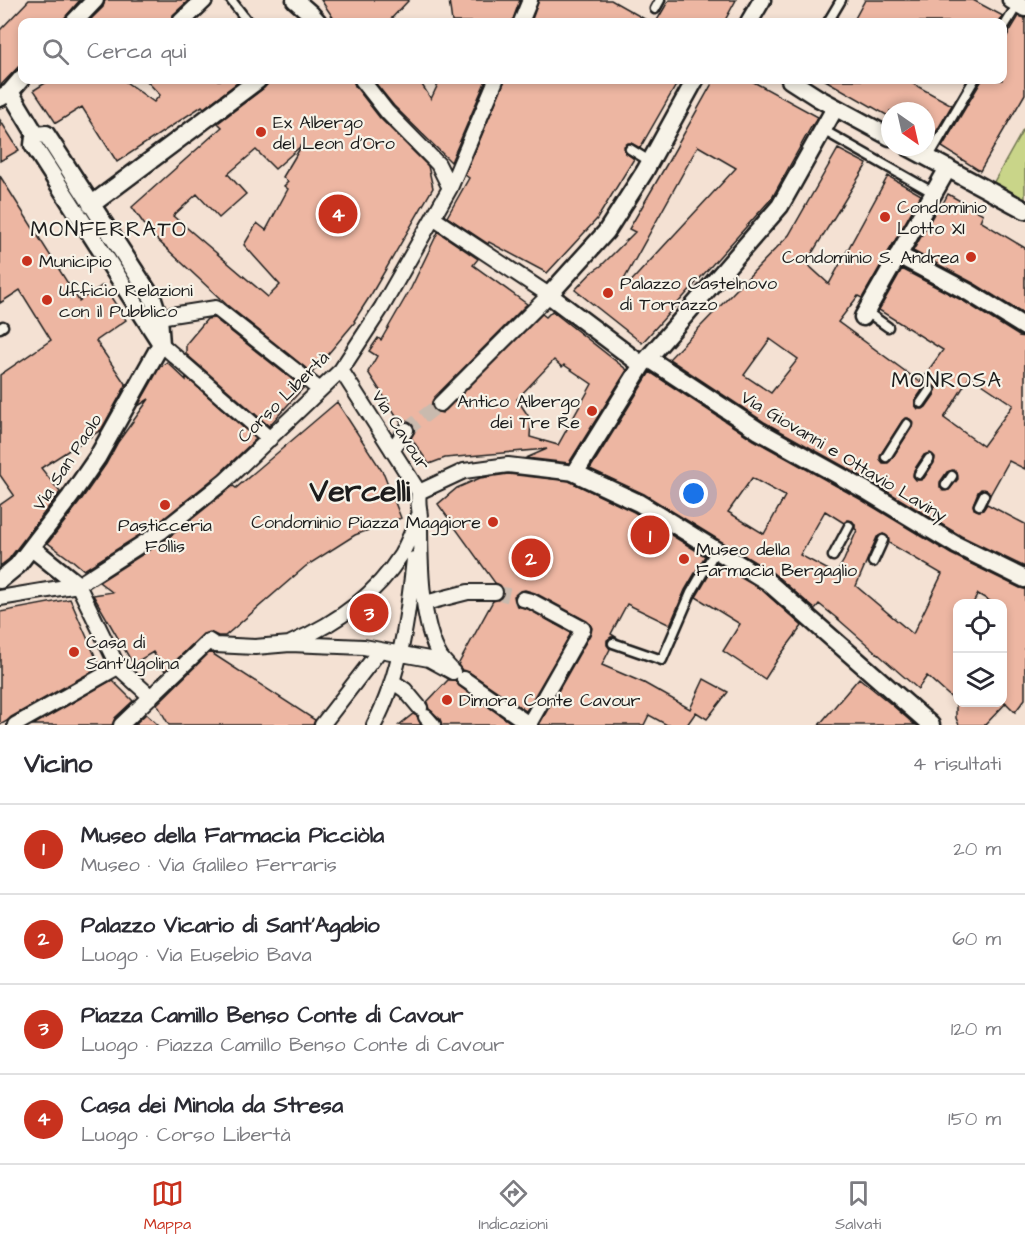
<!DOCTYPE html>
<html lang="it">
<head>
<meta charset="utf-8">
<style>
	:root { --surface:#fff; --page:#f2f2f3; --text:#2b2b33; --muted:#7c7c81; --line:#e1e1e2; --accent:#c8321e }
	body { margin:0; font-family:"Architects Daughter",sans-serif; background:var(--page); color:var(--text) }
	.controls { position:absolute; right:18px; bottom:18px; display:grid; overflow:hidden; border-radius:12px; box-shadow:0 3px 9px #0003 }
	.controls button { width:54px; height:54px; display:grid; place-items:center; padding:0; border:0; border-bottom:2px solid var(--line); background:var(--surface); color:var(--text); font:30px sans-serif }
	.compass { position:absolute; left:881px; top:102px; width:54px; height:54px; border-radius:50%; background:var(--surface); box-shadow:0 3px 9px #0003; rotate:146deg }
	.you { position:absolute; left:694px; top:494px; width:21px; height:21px; margin:-15px; border:4px solid #fff; border-radius:50%; background:#1a73e8; box-shadow:0 0 0 9px #1a73e833 }
	.badge { display:grid; place-items:center; width:39px; height:39px; border-radius:50%; background:var(--accent); color:#fff; font-size:20px; font-weight:700 }
	.pin { position:absolute; translate:-50% -50%; border:3px solid #fff; box-shadow:0 2px 6px #0006 }
	.list { margin:0; padding:0; list-style:none }
	h2 { display:flex; justify-content:space-between; align-items:center; height:78px; margin:0; padding:0 24px; font-size:26px }
	h2 small { font-size:20px; font-weight:400; color:var(--muted) }
	.list li { display:grid; grid-template-columns:39px 1fr auto; gap:18px; align-items:center; box-sizing:border-box; height:90px; padding:0 24px; border-top:2px solid var(--line) }
	.list b { display:block; font-size:22px; white-space:nowrap }
	.list p { margin:0; font-size:20px; white-space:nowrap; color:var(--muted) }
	.list em { font-size:20px; font-style:normal; color:var(--muted) }
	.icon { flex:none; width:33px; height:33px; fill:none; stroke:currentColor; stroke-width:2; stroke-linecap:round; stroke-linejoin:round }
	.map { position:relative; flex:none; width:1025px; height:725px; overflow:hidden }
	.search { position:absolute; background:var(--surface); box-shadow:0 3px 9px #0003; left:18px; right:18px; top:18px; height:66px; display:flex; align-items:center; gap:15px; box-sizing:border-box; padding:0 21px; border-radius:12px; color:var(--muted); font-size:22px }
	.sheet { height:438px; background:var(--surface) }
	nav { display:flex; justify-content:space-around; align-items:center; box-sizing:border-box; height:84px; border-top:2px solid var(--line); background:var(--surface); font-size:16px; color:var(--muted) }
	nav a { display:grid; justify-items:center; gap:3px }
	nav .on { color:var(--accent) }
	.map>svg:first-child { display:block }
	.green { fill:#c9d589; stroke:#727852; stroke-width:1.5 }
	.building { fill:#edb6a2; stroke:#1c1c1c; stroke-width:1.5; fill-rule:evenodd }
	.lines { fill:none; stroke-linecap:round; stroke-linejoin:round }
	.pedestrian-tunnel { stroke:#c9baae; stroke-width:14; stroke-dasharray:14 7; stroke-linecap:butt }
	.service-casing { stroke:#1c1c1c; stroke-width:13 }
	.pedestrian-casing { stroke:#1c1c1c; stroke-width:18 }
	.minor-casing { stroke:#1c1c1c; stroke-width:21 }
	.service { stroke:#f7f3e8; stroke-width:8 }
	.pedestrian { stroke:#f7f3e8; stroke-width:14 }
	.minor { stroke:#f7f3e8; stroke-width:16 }
	.poi-dot { fill:#c8321e; stroke:#f7f3e8; stroke-width:2 }
	.labels { text-anchor:middle; stroke-width:4.5; stroke-linejoin:round; paint-order:stroke }
	.poi-label { font-size:18px; fill:#1c1c1c; stroke:#f7f3e8; text-anchor:start }
	.street-label { font-size:18px; fill:#1c1c1c; stroke:#f7f3e8 }
	.quarter-label { font-size:21px; letter-spacing:1.5px; fill:#1c1c1c; stroke:#f7f3e8 }
	.town-label { font-size:30px; font-weight:bold; fill:#1c1c1c; stroke:#f7f3e8 }
</style>
</head>
<body>
<div class="map">
<svg width="1025" height="725" viewBox="0 0 1025 725">
	<rect width="100%" height="100%" fill="#f4e1d3"/>
	<filter id="ink" filterUnits="userSpaceOnUse"><feTurbulence type="fractalNoise" baseFrequency=".0167" numOctaves="2"/><feDisplacementMap in="SourceGraphic" scale="12" xChannelSelector="R" yChannelSelector="G"/><feConvolveMatrix kernelMatrix="1 2 1 2 8 2 1 2 1" color-interpolation-filters="sRGB"/></filter>
	<g filter="url(#ink)">
		<!-- green -->
		<path class="green" d="M1023,130H1025V204L990,189Z"/>
		<!-- building -->
		<path class="building" d="M29,0H80L61,22H22V63L0,86V30Z
			M105,0H189L173,15L171,22H94L91,19L103,7Z
			M321,0H409L388,22H336Z
			M449,0H520L512,22H452Z
			M539,0H611L650,22H531Z
			M669,0H736L724,22H656Z
			M865,0H973L1003,16L999,22H853Z
			M1019,16L1025,18V94L980,171L942,147L982,80H1002V44Z
			M50,80H123L154,102L160,95L146,80H241L204,108L202,106L117,162L82,107L56,123L34,90Z
			M268,80H353L355,86L380,118L428,166L433,188L372,293L354,321L355,322L312,373L227,305L151,234L132,207L222,127L218,123L264,88L267,85ZM302,145L283,177L288,182L284,186L288,189L266,230L257,223L244,245L280,285L268,297L173,216L197,194L219,218L246,194L228,174L256,150L275,169Z
			M373,80H419L431,99L440,80H486L451,162L394,106Z
			M505,80H679L640,148L631,143H628L624,146L625,152L634,159L597,219L547,273L489,242L488,244L447,217L469,178L465,175Z
			M714,80H750L818,117L810,129L772,198L642,343L575,290L592,272L601,266L635,232L629,229L668,162ZM698,146L736,168L625,288L621,285Z
			M825,80H906L952,105L931,141L926,138V111H890V117Z
			M0,120L19,150L0,161Z
			M838,149L867,164L806,263L829,284L888,176L921,195L862,298L858,296L838,322L920,382L943,350L879,310L902,269L965,302L1019,336L1025,337V469L1009,461L990,495L987,490L981,489L978,492L973,505L974,509L979,511L983,510L987,504L1025,524V567L961,536L870,481L764,422L669,359L789,235ZM770,339L798,359L771,393L744,375ZM970,376L1013,405L983,446L944,418ZM931,384L936,388L935,394L926,407L923,409H918L915,405L916,399L925,386ZM905,418H908L912,421V427L891,460L888,463H883L880,459L881,454L902,421ZM930,453L935,457L934,463L924,478L921,480H916L913,476L914,470L924,455ZM953,470L957,473L958,479L949,490L943,491L940,487V482L947,472Z
			M0,176L79,301L103,285L126,320L96,341L126,385L101,430L41,468L60,492L9,559L0,566V505L14,495L0,475V375L51,340L20,290L0,303Z
			M948,194L983,214L980,221L1025,248V315L975,284L913,251L939,205L941,207Z
			M438,232L478,259L473,265L527,304L434,398L431,406L434,411L442,413L446,410L542,314L546,317L552,311L627,370L569,463L526,458L547,449L445,458L429,464L411,438L415,431L414,426L407,421L401,423L368,372L377,356L369,351L378,338L381,340L411,288ZM554,360L562,367L564,365L592,384L558,445L530,437L531,420L517,399Z
			M214,318L303,388L269,426L186,354V344L207,319Z
			M167,362L186,380V377L256,439L219,474L157,524L84,570L72,560H71L48,543L79,503L106,464L118,442L149,399L138,406L160,367Z
			M650,372L754,440L860,499L951,554L1020,588L1025,589V699L1015,712L1006,703L985,725H959L956,718V702L927,676L918,689L839,620L819,604L815,609L773,573L644,494L590,469ZM752,478L785,496L764,534L728,512ZM825,511L844,523L848,520L852,521L855,525V529L857,530L844,560L836,574L800,555ZM883,534L888,537L889,543L942,574L913,634L856,586L877,537ZM978,594L993,603H1002V700L1005,702H957V603H973Z
			M337,402L384,474L401,518L355,535L306,566L225,636H218L210,632L203,634L165,671L153,652L133,664L93,595L112,592L99,582L167,539L233,486L236,488Z
			M508,474L569,481L634,512L705,556L685,590L670,625L627,604L611,634L616,637H611L607,640V645L610,649L602,665L644,683L690,709L704,679L728,692L707,719L696,712L687,725H667L649,715L644,725H539L591,633L592,628L590,624L587,621L535,593L525,590L520,591L514,596L515,602L517,606L528,609L571,633L526,711L469,672L462,670L458,665L493,601L500,599L503,596L504,591L500,585L495,583L438,504L457,488L480,478Z
			M716,563L762,590L802,626L779,657L765,679L723,651L740,624L696,597Z
			M70,599L100,667L11,717L7,721L0,725V612Z
			M210,652L315,720L313,725H169L157,704Z
			M859,678L891,704L915,725H819Z
			M112,680L133,701L115,718L112,725H33Z
			M448,680H455L459,686L514,725H442L440,719L429,709L427,702Z
			M146,714L158,725H134Z
			M413,714L417,716L421,725H399Z"/>
		<g class="lines">
			<!-- pedestrian-tunnel -->
			<path class="pedestrian-tunnel" d="M406,430L440,404
				M495,592L523,599"/>
			<!-- service casing -->
			<g class="service-casing">
				<path id="service" d="M231,0L248,22
					M655,9L660,0
					M828,22L841,0
					M1002,30L1018,4
					M823,130L934,193
					M630,149L651,162
					M928,158L974,80
					M867,312L888,327
					M0,328L3,326
					M921,403L930,390
					M886,457L907,424
					M919,474L929,459
					M946,485L952,476
					M979,505L984,495
					M833,556L849,526
					M873,562L883,540
					M613,643L662,660L691,593L716,550"/>
			</g>
			<!-- pedestrian casing -->
			<g class="pedestrian-casing">
				<path id="pedestrian" d="M521,22L530,0
					M362,80L387,112L438,164L450,188
					M433,218L549,295L440,404
					M159,317L216,308L320,390
					M161,344L270,439
					M341,370L419,492C417,505 420,508 420,519C420,558 420,625 441,658C444,661 447,665 450,668
					M392,450L406,430
					M419,492L464,471L508,465L575,473
					M78,585L118,667L151,697
					M0,598L78,585L162,531L225,481L341,370L382,307L450,188L496,80
					M523,599L531,601L583,629L529,724
					M425,603L468,592H495
					M291,643C335,624 375,596 401,555C408,543 413,529 418,517
					M464,679L530,725
					M392,681L405,690L420,708
					M426,717L433,725
					M15,725L118,667
					M121,725L209,641L215,645L255,647L290,644L364,647L429,659L453,672
					M322,725L380,650
					M374,725C401,674 408,615 414,559"/>
			</g>
			<!-- minor casing -->
			<g class="minor-casing">
				<path id="minor" d="M295,0L311,14L318,22
					M1011,0L1025,8
					M74,22L95,0
					M181,22L204,0
					M749,22L762,0
					M790,80L818,98L890,137
					M10,92L36,135
					M0,98L10,92L22,78
					M835,108L780,206L642,365L575,473L639,503L768,582L931,725
					M36,135L46,134L153,299L159,317L161,344
					M36,135L34,137L33,145L160,342
					M908,147L1025,210
					M91,205L258,80
					M898,255L970,293L1025,327
					M863,317L948,168
					M648,358L759,431L865,490L956,545L1025,579
					M642,365L549,295L606,232L645,171L695,80
					M32,548L78,585
					M0,580L17,566L70,497L97,458L161,344"/>
			</g>
			<!-- service -->
			<use href="#service" class="service"/>
			<!-- pedestrian -->
			<use href="#pedestrian" class="pedestrian"/>
			<!-- minor -->
			<use href="#minor" class="minor"/>
		</g>
	</g>
	<!-- markers -->
	<g class="poi-dot">
		<circle cx="261" cy="132" r="6"/>
		<circle cx="885" cy="217" r="6"/>
		<circle cx="971" cy="257" r="6"/>
		<circle cx="27" cy="261" r="6"/>
		<circle cx="608" cy="293" r="6"/>
		<circle cx="47" cy="300" r="6"/>
		<circle cx="592" cy="411" r="6"/>
		<circle cx="165" cy="505" r="6"/>
		<circle cx="493" cy="522" r="6"/>
		<circle cx="684" cy="559" r="6"/>
		<circle cx="74" cy="652" r="6"/>
		<circle cx="447" cy="700" r="6"/>
	</g>
	<g class="labels">
		<!-- poi labels -->
		<g class="poi-label">
			<text x="273" y="128">Ex Albergo<tspan x="273" dy="21">del Leon d'Oro</tspan></text>
			<text x="897" y="213">Condominio<tspan x="897" dy="21">Lotto XI</tspan></text>
			<text x="959" y="263" text-anchor="end">Condominio S. Andrea</text>
			<text x="39" y="267">Municipio</text>
			<text x="620" y="289">Palazzo Castelnovo<tspan x="620" dy="21">di Torrazzo</tspan></text>
			<text x="59" y="296">Ufficio Relazioni<tspan x="59" dy="21">con il Pubblico</tspan></text>
			<text x="580" y="407" text-anchor="end">Antico Albergo<tspan x="580" dy="21">dei Tre Re</tspan></text>
			<text x="481" y="528" text-anchor="end">Condominio Piazza Maggiore</text>
			<text x="165" y="531" text-anchor="middle">Pasticceria<tspan x="165" dy="21">Follis</tspan></text>
			<text x="696" y="555">Museo della<tspan x="696" dy="21">Farmacia Bergaglio</tspan></text>
			<text x="86" y="648">Casa di<tspan x="86" dy="21">Sant'Ugolina</tspan></text>
			<text x="459" y="706">Dimora Conte Cavour</text>
		</g>
		<!-- street labels -->
		<g class="street-label">
			<text transform="translate(283 397) rotate(-45)" y="6">Corso Libertà</text>
			<text transform="translate(401 430) rotate(57)" y="6">Via Cavour</text>
			<text transform="translate(844 456) rotate(31)" y="6">Via Giovanni e Ottavio Laviny</text>
			<text transform="translate(67 462) rotate(-57)" y="6">Via San Paolo</text>
		</g>
		<!-- quarter labels -->
		<g class="quarter-label">
			<text x="109" y="236">MONFERRATO</text>
			<text x="947" y="387">MONROSA</text>
		</g>
		<!-- town labels -->
		<g class="town-label">
			<text x="360" y="501">Vercelli</text>
		</g>
	</g>
</svg>
<div class="controls">
<button><svg class="icon" aria-label="locate" viewBox="0 0 24 24"><circle cx="12" cy="12" r="6"/><path d="M12 2v4M12 18v4M2 12h4M18 12h4"/></svg></button>
<button><svg class="icon" aria-label="layers" viewBox="0 0 24 24"><path d="M12 4l9 5-9 5-9-5zM3 14l9 5 9-5"/></svg></button>
</div>
<svg class="compass" viewBox="-18 -18 36 36"><path d="M0-13l5 13h-10z" fill="#e53935"/><path d="M0 13l5-13h-10z" fill="#7c7c81"/></svg>
<div class="you"></div>
<div class="pin badge" style="left:650px;top:535px">1</div>
<div class="pin badge" style="left:531px;top:558px">2</div>
<div class="pin badge" style="left:369px;top:613px">3</div>
<div class="pin badge" style="left:338px;top:214px">4</div>
<div class="search"><svg class="icon" aria-label="search" viewBox="0 0 24 24"><circle cx="10" cy="10" r="6"/><path d="M15 15l6 6"/></svg>Cerca qui</div>
</div>
<section class="sheet">
<h2>Vicino<small>4 risultati</small></h2>
<ul class="list">
<li><span class="badge">1</span><div><b>Museo della Farmacia Picciòla</b><p>Museo · Via Galileo Ferraris</p></div><em>20 m</em></li>
<li><span class="badge">2</span><div><b>Palazzo Vicario di Sant'Agabio</b><p>Luogo · Via Eusebio Bava</p></div><em>60 m</em></li>
<li><span class="badge">3</span><div><b>Piazza Camillo Benso Conte di Cavour</b><p>Luogo · Piazza Camillo Benso Conte di Cavour</p></div><em>120 m</em></li>
<li><span class="badge">4</span><div><b>Casa dei Minola da Stresa</b><p>Luogo · Corso Libertà</p></div><em>150 m</em></li>
</ul>
</section>
<nav>
<a class="on"><svg class="icon" aria-label="map" viewBox="0 0 24 24"><path d="M3 6l6-2 6 2 6-2v14l-6 2-6-2-6 2zM9 4v14M15 6v14"/></svg>Mappa</a>
<a><svg class="icon" aria-label="directions" viewBox="0 0 24 24"><path d="M12 3l9 9-9 9-9-9zM9 14v-3h6M13 9l2 2-2 2"/></svg>Indicazioni</a>
<a><svg class="icon" aria-label="saved" viewBox="0 0 24 24"><path d="M7 4h10v16l-5-4-5 4z"/></svg>Salvati</a>
</nav>
</body>
</html>
